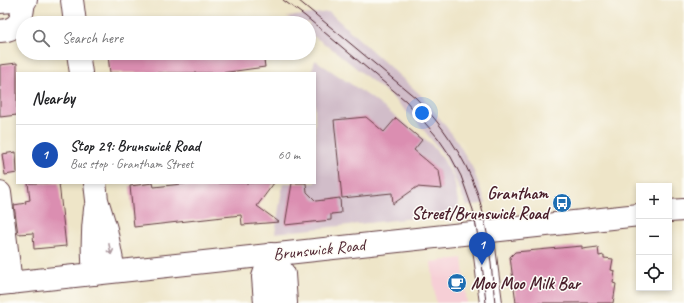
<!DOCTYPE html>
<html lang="en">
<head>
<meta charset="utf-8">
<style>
	:root { --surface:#fff; --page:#f2f2f2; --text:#202124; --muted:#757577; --line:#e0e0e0; --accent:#1f6fb2 }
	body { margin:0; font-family:Caveat,sans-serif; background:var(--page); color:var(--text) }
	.controls { position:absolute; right:12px; bottom:12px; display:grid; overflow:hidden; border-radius:0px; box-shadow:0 2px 6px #0003 }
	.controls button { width:36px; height:36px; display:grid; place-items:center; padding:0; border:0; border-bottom:1px solid var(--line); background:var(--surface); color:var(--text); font:20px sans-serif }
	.you { position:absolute; left:422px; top:113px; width:14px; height:14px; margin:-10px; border:3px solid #fff; border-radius:50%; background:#1a73e8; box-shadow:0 0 0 6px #1a73e833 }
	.badge { display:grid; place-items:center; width:26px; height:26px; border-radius:50%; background:var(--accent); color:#fff; font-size:13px; font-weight:700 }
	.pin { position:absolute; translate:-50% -33px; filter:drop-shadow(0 1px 2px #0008) }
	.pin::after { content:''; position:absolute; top:21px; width:14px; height:12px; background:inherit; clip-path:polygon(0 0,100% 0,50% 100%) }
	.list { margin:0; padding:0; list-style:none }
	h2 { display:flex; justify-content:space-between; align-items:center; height:52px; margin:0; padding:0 16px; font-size:17px }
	h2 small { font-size:13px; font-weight:400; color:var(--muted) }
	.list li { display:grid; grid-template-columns:26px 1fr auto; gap:12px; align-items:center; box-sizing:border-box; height:60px; padding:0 16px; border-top:1px solid var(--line) }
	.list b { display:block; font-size:15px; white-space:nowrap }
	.list p { margin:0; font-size:13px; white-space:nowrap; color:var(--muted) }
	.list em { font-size:13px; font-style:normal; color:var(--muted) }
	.icon { flex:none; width:22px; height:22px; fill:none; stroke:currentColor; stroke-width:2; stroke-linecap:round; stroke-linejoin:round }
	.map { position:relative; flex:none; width:684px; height:303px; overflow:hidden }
	.search { position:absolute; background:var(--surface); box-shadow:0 2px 6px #0003; left:16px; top:16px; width:300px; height:44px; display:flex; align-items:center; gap:10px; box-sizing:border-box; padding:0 14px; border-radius:22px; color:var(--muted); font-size:15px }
	.panel { position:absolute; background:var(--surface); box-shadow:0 2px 6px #0003; left:16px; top:72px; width:300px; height:112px; border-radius:0px }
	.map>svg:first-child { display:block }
	.built { fill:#f6cfd6 }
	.industrial { fill:#d1bdc9 }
	.building { fill:#db8eb1 }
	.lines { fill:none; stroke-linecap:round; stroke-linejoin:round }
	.minor-casing { stroke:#633d43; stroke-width:24 }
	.major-casing { stroke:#633d43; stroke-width:24 }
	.minor { stroke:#fff; stroke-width:22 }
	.major { stroke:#fff; stroke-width:22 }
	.tram { stroke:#4a1f2b; stroke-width:1 }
	.oneway { stroke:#ae9aa0 }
	.labels { text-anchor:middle; stroke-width:3; stroke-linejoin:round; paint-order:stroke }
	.poi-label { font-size:17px; font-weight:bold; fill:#4a1f2b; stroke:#fdfcf7; text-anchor:end }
	.street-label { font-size:17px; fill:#4a1f2b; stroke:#fdfcf7 }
</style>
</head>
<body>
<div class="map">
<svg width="684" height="303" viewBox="0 0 684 303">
	<rect width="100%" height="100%" fill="#fdfcf7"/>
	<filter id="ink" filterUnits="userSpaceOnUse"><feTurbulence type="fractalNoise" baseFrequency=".025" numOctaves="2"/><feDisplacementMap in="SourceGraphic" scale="8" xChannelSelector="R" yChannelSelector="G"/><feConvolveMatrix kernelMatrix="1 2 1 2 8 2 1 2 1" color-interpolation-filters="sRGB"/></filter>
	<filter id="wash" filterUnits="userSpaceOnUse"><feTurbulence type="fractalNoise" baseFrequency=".012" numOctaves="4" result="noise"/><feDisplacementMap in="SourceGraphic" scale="16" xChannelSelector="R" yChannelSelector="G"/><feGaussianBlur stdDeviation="0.9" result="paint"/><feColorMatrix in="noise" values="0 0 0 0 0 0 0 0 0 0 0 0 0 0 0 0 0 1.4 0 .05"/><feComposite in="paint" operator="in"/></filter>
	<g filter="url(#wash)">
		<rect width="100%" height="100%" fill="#eee5c8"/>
		<!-- built -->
		<path class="built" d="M462,258L467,303H436L431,262Z"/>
		<!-- industrial -->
		<path class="industrial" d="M329,12L423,97L455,138L472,167L486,203L467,206L450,168L443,154L418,123L393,98L335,51L309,33V23H296L287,17Z
			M315,60L370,97L430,143L443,159L454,179L460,213L275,233L283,183H315V73H311Z"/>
		<g id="blocks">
			<!-- building -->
			<path class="building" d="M113,53H263L265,67L221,73H110L108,55Z
				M17,63V115L0,117V65Z
				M366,117L384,132L396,118L422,140L414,150L439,171L442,189L417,187L393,204L392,193L342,198L334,120Z
				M16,152L17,173L5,175L2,154Z
				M28,183H59L66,246L34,249L33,233L18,234L14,205L26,203L25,201L30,200Z
				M153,183L154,187L191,183H274L257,206L279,222L242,225L241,215L134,227L130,186Z
				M292,183H306L307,192L316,201L340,198L341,213L331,214V220L285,225Z
				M582,246V249L598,247L599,256L604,255V258L613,259L611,270L615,271L613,283L616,284L613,303H516L510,257L515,252Z"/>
		</g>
	</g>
	<g filter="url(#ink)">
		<use href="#blocks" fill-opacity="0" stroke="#633d43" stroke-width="1"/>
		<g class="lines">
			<!-- minor casing -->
			<g class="minor-casing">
				<path id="minor" d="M72,0L75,23
					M0,2L26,0
					M0,31C21,29 22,18 24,0
					M78,53L81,73
					M95,183L97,200L106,229L114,271
					M0,193L11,283
					M271,254L284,274L286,303
					M94,274C92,252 92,231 95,209
					M265,303L263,277L271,254"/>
			</g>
			<!-- major casing -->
			<g class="major-casing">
				<path id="major" d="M669,211L684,210
					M482,232L491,303
					M0,284L639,215"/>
			</g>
			<!-- minor -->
			<use href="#minor" class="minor"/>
			<!-- major -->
			<use href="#major" class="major"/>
			<!-- tram -->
			<path class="tram" d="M283,0L305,16L406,101L438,138L451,157L461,176L473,210L481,253L486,303
				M298,0L416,98C442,125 464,155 477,192C489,227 491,266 495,303"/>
		</g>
		<!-- one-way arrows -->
		<defs><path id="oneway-shaft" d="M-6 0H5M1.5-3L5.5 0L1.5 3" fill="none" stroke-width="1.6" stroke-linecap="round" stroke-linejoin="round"/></defs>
		<use class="oneway" href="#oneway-shaft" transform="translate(110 249) rotate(78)"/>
	</g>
	<!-- icons -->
	<defs>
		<g id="bus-disc" transform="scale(1)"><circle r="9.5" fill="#1f6fb2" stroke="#fdfcf7"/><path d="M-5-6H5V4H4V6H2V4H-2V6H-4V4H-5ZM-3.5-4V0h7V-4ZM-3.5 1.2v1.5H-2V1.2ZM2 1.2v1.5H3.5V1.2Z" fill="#fff"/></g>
		<g id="cafe-disc" transform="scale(1)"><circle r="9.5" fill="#1f6fb2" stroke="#fdfcf7"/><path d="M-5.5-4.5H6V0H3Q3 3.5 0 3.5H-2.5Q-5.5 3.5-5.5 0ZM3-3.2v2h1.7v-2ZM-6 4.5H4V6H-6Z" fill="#fff"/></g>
	</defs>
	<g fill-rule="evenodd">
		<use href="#bus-disc" x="562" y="203"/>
		<use href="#cafe-disc" x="457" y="283"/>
	</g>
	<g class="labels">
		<!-- poi labels -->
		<g class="poi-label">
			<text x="548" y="199">Grantham<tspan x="548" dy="20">Street/Brunswick Road</tspan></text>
			<text x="471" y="289" text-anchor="start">Moo Moo Milk Bar</text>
		</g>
		<!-- street labels -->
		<g class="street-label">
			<text transform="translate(319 249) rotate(-6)" y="6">Brunswick Road</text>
		</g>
	</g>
</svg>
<div class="controls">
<button>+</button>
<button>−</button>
<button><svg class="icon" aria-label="locate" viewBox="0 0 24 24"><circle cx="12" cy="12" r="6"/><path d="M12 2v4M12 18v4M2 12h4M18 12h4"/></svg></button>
</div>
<div class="you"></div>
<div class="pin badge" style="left:482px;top:265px;background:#1a4fb4">1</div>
<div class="search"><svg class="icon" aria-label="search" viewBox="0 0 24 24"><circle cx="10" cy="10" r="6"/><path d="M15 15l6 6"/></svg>Search here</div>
<section class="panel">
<h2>Nearby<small></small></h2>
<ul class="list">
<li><span class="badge" style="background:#1a4fb4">1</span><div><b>Stop 29: Brunswick Road</b><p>Bus stop · Grantham Street</p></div><em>60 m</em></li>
</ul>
</section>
</div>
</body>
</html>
